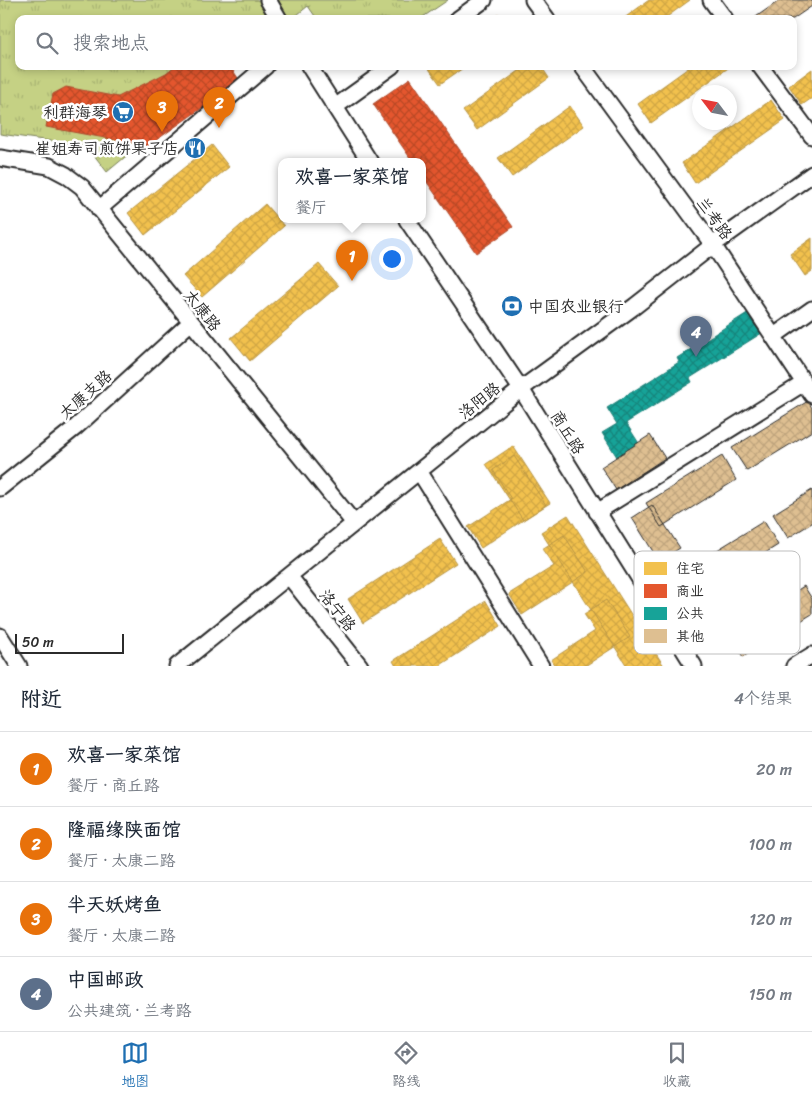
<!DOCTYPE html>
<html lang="zh">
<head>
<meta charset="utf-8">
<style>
	:root { --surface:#fff; --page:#f6f6f7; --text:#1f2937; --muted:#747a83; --line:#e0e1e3; --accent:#1f6fb2 }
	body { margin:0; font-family:Sriracha,"LXGW WenKai TC",sans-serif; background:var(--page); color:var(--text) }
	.compass { position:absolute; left:692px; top:85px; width:45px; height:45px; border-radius:50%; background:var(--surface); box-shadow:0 2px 8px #0003; rotate:302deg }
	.scale { position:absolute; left:15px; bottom:12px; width:109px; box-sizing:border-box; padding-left:5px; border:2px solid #2b2b2b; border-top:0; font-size:14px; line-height:18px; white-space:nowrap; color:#2b2b2b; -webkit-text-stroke:4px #fff; paint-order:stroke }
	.you { position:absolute; left:391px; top:258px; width:18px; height:18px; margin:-12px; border:4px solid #fff; border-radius:50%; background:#1a73e8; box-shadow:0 0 0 8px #1a73e833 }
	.badge { display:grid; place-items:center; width:32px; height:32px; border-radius:50%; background:var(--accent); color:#fff; font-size:16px; font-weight:700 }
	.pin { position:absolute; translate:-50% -41px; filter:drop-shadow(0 1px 2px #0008) }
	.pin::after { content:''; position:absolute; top:26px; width:18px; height:15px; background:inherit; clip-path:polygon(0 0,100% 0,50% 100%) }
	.popup { position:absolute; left:278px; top:158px; width:148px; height:65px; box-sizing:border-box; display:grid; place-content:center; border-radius:10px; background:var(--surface); filter:drop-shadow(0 1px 4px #0005); font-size:16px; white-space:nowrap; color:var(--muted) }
	.popup b { font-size:19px; color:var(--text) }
	.popup::after { content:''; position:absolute; left:50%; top:100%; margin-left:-10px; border:10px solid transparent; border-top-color:var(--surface) }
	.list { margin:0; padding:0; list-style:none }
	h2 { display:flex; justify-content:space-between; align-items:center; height:65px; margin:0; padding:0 20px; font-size:21px }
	h2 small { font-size:16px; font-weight:400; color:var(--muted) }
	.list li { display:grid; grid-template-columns:32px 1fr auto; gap:15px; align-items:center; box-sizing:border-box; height:75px; padding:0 20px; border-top:1px solid var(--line) }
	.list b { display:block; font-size:19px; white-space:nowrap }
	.list p { margin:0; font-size:16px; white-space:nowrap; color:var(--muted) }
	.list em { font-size:16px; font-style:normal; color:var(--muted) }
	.icon { flex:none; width:28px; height:28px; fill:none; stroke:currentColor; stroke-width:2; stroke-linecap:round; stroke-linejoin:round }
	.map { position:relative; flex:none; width:812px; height:666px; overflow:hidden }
	.search { position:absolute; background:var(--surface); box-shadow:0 2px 8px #0003; left:15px; right:15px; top:15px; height:55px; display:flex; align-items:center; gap:12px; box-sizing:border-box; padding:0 18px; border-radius:10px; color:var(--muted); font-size:19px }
	.sheet { height:365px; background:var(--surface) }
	nav { display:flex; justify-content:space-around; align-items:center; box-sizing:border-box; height:70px; border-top:1px solid var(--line); background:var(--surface); font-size:14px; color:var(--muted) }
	nav a { display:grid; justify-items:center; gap:2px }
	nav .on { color:var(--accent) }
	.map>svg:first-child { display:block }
	.park { fill:url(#park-tufts); stroke:#787e58 }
	.homes { fill:url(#homes-cross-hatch); stroke:#b69444 }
	.shops { fill:url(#shops-cross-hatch); stroke:#ac4a2d }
	.public { fill:url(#public-cross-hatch); stroke:#1d7f77 }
	.building { fill:url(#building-cross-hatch); stroke:#2b2b2b }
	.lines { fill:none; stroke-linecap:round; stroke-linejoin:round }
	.minor-casing { stroke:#2b2b2b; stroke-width:19 }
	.minor { stroke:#fff; stroke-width:15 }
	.labels { text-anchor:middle; stroke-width:5; stroke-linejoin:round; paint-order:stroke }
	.poi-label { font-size:16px; fill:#2b2b2b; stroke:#fff; text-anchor:end }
	.street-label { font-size:16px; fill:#2b2b2b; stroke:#fff }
	.key { fill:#fff; stroke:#bfbfbf; stroke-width:1 }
	.key-label { font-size:14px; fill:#2b2b2b }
</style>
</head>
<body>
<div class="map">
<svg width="812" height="666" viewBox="0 0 812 666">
	<defs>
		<pattern id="park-tufts" width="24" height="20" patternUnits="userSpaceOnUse" patternTransform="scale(1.25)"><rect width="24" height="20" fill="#c5d184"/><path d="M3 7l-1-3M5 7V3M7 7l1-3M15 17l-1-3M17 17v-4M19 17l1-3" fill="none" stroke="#a9b472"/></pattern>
		<pattern id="homes-cross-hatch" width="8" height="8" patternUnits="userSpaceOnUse" patternTransform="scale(1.25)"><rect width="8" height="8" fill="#f2c14e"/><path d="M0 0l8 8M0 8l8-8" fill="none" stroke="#d0a644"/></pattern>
		<pattern id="shops-cross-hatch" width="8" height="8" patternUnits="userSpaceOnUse" patternTransform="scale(1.25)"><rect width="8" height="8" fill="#e4572e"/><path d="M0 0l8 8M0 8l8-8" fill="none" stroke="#b94827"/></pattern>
		<pattern id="public-cross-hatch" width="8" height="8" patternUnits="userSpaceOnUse" patternTransform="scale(1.25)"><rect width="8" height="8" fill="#17a398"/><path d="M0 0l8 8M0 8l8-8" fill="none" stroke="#15857c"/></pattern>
		<pattern id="building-cross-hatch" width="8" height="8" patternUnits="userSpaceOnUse" patternTransform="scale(1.25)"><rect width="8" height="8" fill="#debf91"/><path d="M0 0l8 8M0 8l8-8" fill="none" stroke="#bfa47d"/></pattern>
	</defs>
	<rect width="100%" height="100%" fill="#fff"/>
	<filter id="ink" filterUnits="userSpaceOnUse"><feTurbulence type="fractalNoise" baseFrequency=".02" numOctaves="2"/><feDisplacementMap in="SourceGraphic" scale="10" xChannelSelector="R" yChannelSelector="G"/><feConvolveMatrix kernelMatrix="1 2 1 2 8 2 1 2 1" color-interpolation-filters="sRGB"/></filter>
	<g filter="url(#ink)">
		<!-- park -->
		<path class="park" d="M0,0H448L420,19H317L308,6L292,19H19V66H235L107,172L87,146L0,134Z"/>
		<!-- homes -->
		<path class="homes" d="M649,0H690L664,19H623Z
			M499,14L502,19H492Z
			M427,66H466L440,84Z
			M526,66H541L549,78L477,130L463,111Z
			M691,66H731L651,123L638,104Z
			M812,69V98L802,105L789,86Z
			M406,88L424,112L404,128L385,104Z
			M771,100L785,120L695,183L682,163Z
			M570,106L584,126L512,177L498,158Z
			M212,145L229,167L145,235L128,213Z
			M445,147L464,171L443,187L425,163Z
			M265,204L284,226L202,297L183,276Z
			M485,204L503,229L483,245L464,220Z
			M812,238V271L805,276L790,254Z
			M319,264L338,286L250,361L231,338Z
			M513,446L550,503L523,520L486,464Z
			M514,456L546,505L481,548L468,527L511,499L493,470Z
			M568,515L664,666H627L541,532Z
			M564,535L588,572L522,615L509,594L554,566L542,549Z
			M440,539L456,563L363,623L348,599Z
			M606,600L630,637L585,666H555L551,660L595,631L584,614Z
			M486,601L501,626L439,666H396L393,661Z"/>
		<!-- shops -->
		<path class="shops" d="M175,66H230L240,81L148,146L46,127L53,94L66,87L118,97L166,73Z
			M410,78L513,227L476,253L422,175V162H413L373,104Z"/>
		<!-- public -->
		<path class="public" d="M752,310L765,331L690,378L692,382L626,423L649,459L627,473L602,433L617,424L607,408L679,362L677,358Z"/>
		<!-- building -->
		<path class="building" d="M780,0H812V6L793,19H753Z
			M808,401L812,408V431L747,471L732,448Z
			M650,435L665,458L616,490L601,467Z
			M722,456L736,480L661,527L646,503Z
			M812,490V523L788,538L773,514Z
			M652,505L680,548L659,561L632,518Z
			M764,521L778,545L703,592L688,568Z
			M693,566L720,610L700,622L673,579Z
			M804,586L812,599V614L743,657L729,633Z"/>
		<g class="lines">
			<!-- minor casing -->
			<g class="minor-casing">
				<path id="minor" d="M268,0L279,19
					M533,0L547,19
					M711,0L725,19
					M458,19L484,0
					M309,66L370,162
					M582,66L713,245L812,395
					M760,66L812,136
					M335,107L392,66
					M0,158L49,166L66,175L82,187L354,523
					M99,209L266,66
					M407,220L521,389L694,666
					M774,336L812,309
					M419,471L541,666
					M0,488L76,427L191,322
					M597,512L804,383
					M289,576L360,666
					M0,636L19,666
					M177,666L521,389L635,306L713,245L812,174
					M794,666L812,655"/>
			</g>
			<!-- minor -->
			<use href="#minor" class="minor"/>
		</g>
	</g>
	<!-- icons -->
	<defs>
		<g id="supermarket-disc" transform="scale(1.125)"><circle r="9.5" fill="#1f6fb2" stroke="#fff"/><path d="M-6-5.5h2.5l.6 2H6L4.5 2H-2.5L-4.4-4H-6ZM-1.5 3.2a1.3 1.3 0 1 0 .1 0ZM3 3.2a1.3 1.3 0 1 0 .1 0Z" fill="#fff"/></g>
		<g id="restaurant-disc" transform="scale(1.125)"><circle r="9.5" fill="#1f6fb2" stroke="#fff"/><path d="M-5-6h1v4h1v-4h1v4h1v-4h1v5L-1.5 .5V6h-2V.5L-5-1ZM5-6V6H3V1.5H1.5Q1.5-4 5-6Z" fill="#fff"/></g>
		<g id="bank-disc" transform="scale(1.125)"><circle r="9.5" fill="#1f6fb2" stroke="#fff"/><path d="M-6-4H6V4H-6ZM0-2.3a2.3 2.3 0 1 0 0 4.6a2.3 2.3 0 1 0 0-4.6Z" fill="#fff"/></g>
	</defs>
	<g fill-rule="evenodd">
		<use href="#supermarket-disc" x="123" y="112"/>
		<use href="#restaurant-disc" x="195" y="148"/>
		<use href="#bank-disc" x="512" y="306"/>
	</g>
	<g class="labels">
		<!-- poi labels -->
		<g class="poi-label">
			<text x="107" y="118">利群海琴</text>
			<text x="179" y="154">崔姐寿司煎饼果子店</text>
			<text x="528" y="312" text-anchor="start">中国农业银行</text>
		</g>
		<!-- street labels -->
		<g class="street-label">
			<text transform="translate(715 218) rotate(54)" y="6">兰考路</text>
			<text transform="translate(203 310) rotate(51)" y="6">太康路</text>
			<text transform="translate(85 394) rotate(-42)" y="6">太康支路</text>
			<text transform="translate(479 400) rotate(-39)" y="6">洛阳路</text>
			<text transform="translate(568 432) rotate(58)" y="6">商丘路</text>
			<text transform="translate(338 610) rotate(52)" y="6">洛宁路</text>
		</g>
	</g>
	<!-- legend -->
	<rect x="634" y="551" width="166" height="103" rx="8" class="key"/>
	<rect x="644" y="562" width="23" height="13" fill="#f2c14e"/>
	<rect x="644" y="584" width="23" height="14" fill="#e4572e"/>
	<rect x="644" y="607" width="23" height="13" fill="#17a398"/>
	<rect x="644" y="629" width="23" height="14" fill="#debf91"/>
	<g class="key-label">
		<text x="676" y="573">住宅</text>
		<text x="676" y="596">商业</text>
		<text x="676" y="618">公共</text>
		<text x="676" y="641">其他</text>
	</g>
</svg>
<svg class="compass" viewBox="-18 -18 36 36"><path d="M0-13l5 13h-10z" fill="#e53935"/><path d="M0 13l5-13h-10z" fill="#747a83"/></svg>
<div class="scale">50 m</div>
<div class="you"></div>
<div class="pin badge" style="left:352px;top:281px;background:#e8710a">1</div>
<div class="popup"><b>欢喜一家菜馆</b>餐厅</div>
<div class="pin badge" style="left:219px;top:128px;background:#e8710a">2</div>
<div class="pin badge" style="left:162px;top:132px;background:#e8710a">3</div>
<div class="pin badge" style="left:696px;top:357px;background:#5c6f8a">4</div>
<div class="search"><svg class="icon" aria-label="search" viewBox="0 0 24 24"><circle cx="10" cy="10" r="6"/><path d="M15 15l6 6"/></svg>搜索地点</div>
</div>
<section class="sheet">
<h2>附近<small>4个结果</small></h2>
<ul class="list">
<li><span class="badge" style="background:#e8710a">1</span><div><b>欢喜一家菜馆</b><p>餐厅 · 商丘路</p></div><em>20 m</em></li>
<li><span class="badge" style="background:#e8710a">2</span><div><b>隆福缘陕面馆</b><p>餐厅 · 太康二路</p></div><em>100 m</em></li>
<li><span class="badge" style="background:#e8710a">3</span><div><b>半天妖烤鱼</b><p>餐厅 · 太康二路</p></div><em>120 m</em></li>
<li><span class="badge" style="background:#5c6f8a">4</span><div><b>中国邮政</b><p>公共建筑 · 兰考路</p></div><em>150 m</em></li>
</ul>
</section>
<nav>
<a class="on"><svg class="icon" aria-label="map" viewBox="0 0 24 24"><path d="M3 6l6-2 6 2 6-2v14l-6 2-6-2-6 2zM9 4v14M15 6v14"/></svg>地图</a>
<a><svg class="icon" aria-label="directions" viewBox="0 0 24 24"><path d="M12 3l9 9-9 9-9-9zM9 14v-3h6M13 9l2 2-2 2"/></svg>路线</a>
<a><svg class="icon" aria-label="saved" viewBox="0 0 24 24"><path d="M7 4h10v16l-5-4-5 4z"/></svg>收藏</a>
</nav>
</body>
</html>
